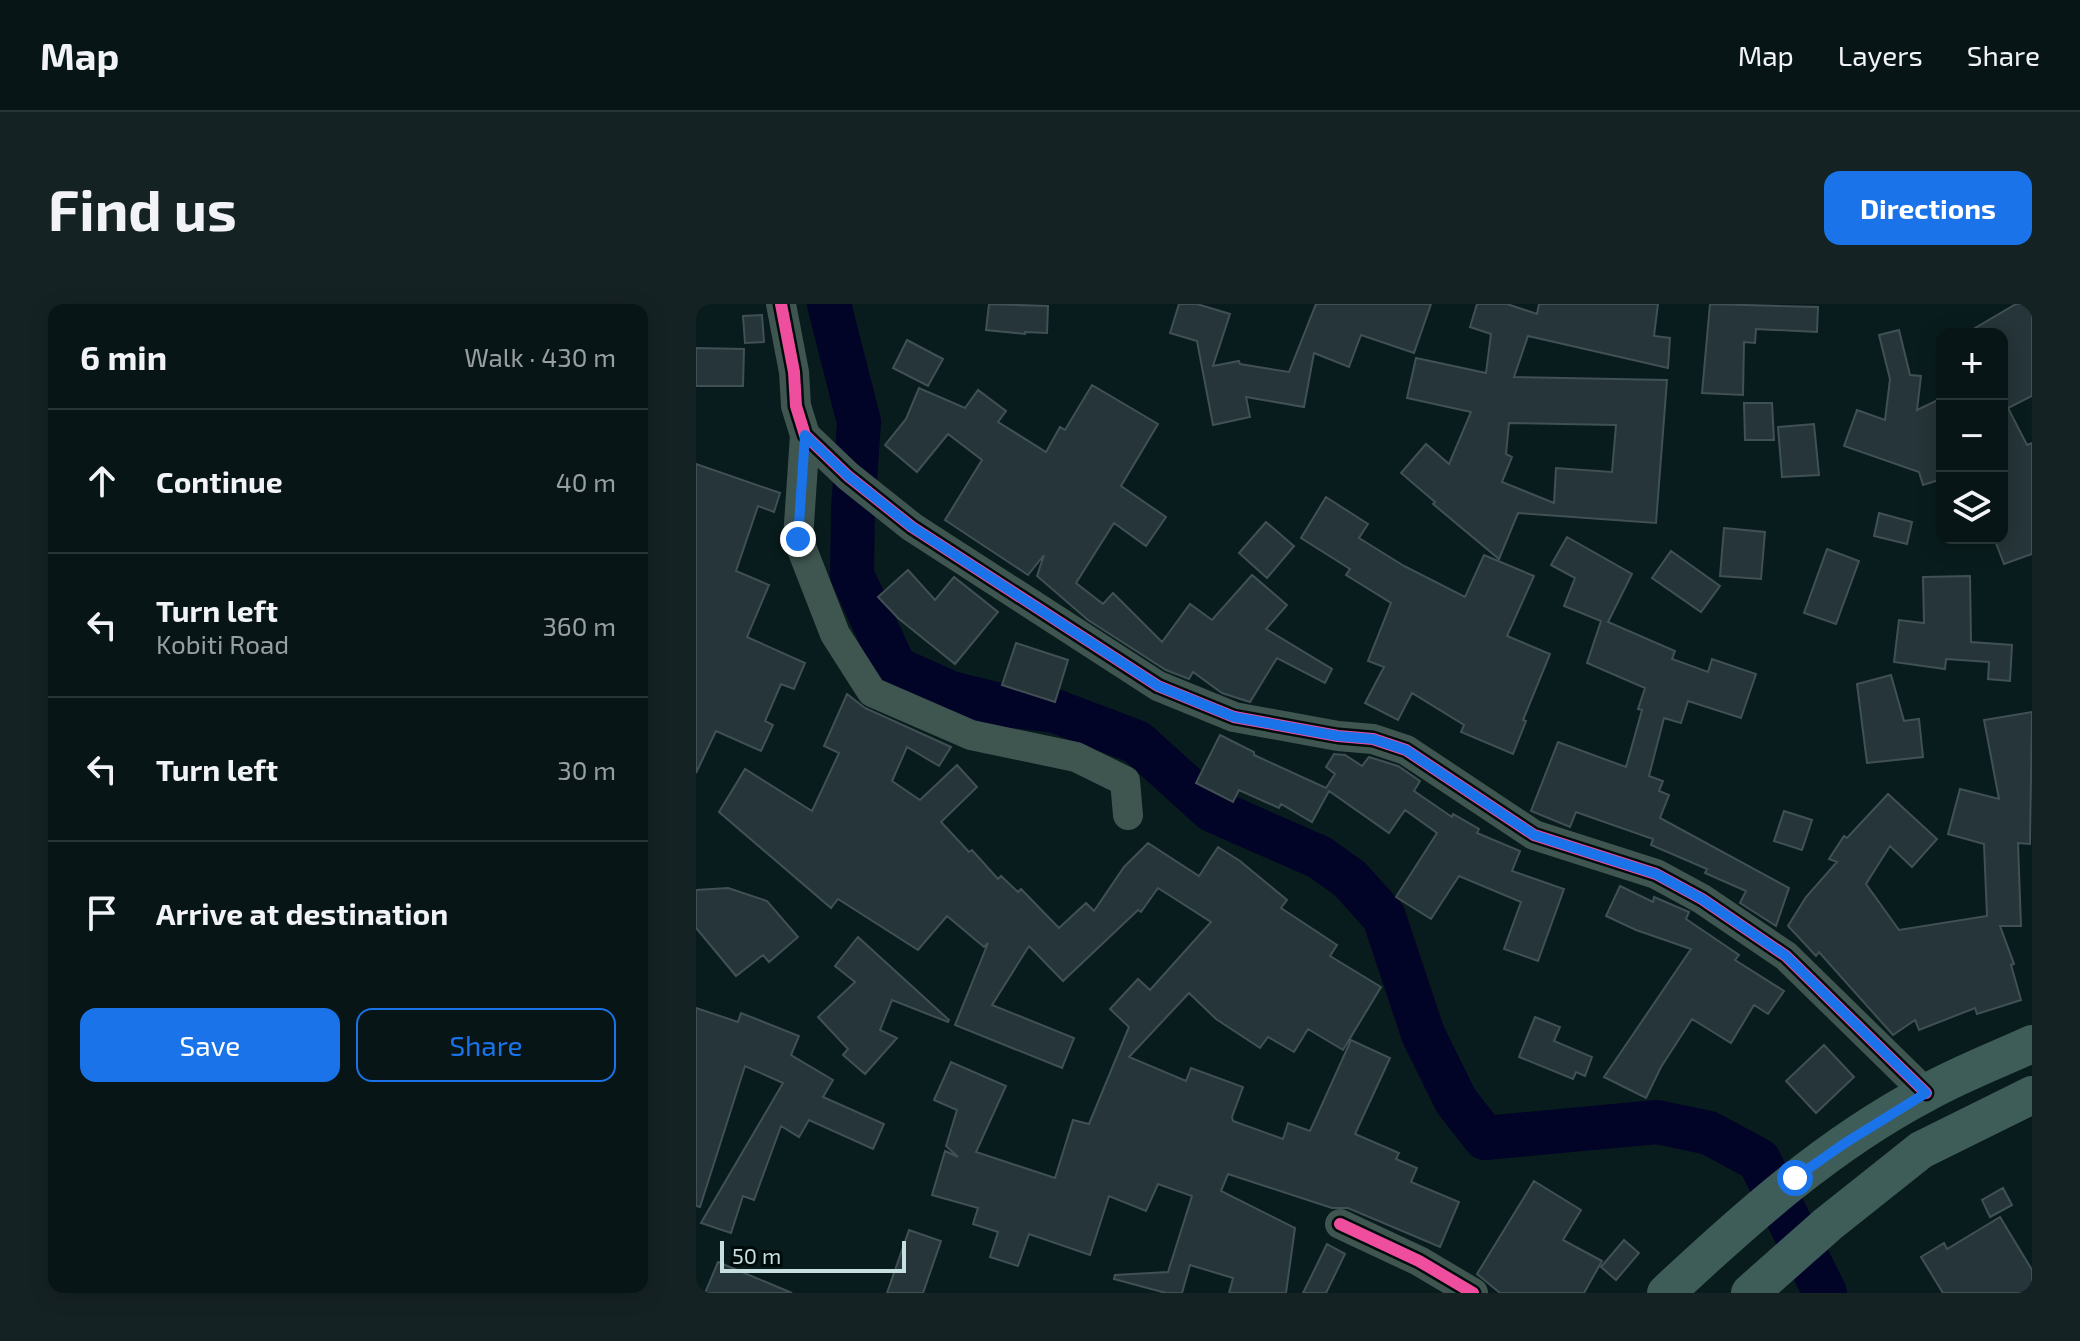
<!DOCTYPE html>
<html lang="en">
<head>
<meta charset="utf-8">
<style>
	:root { --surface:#071516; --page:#152223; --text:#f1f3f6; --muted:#989fa1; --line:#283435; --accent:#1a73e8 }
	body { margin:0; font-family:"Exo 2",sans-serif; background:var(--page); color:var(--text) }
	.controls { position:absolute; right:24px; top:24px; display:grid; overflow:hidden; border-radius:16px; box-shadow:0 4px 20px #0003 }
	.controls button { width:72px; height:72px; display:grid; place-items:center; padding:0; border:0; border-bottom:2px solid var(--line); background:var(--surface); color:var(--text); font:40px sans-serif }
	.scale { position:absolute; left:24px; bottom:20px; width:186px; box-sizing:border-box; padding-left:8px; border:4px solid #c8dfe0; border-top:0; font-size:22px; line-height:28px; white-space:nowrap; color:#c8dfe0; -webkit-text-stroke:6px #000b0c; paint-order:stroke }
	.stop { position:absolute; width:24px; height:24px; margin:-18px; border:6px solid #1a73e8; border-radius:50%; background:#fff }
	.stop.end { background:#1a73e8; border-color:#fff; box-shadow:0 2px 8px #0008 }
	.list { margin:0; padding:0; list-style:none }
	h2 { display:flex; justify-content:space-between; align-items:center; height:104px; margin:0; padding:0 32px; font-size:34px }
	h2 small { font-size:26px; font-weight:400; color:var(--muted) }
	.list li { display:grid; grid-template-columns:52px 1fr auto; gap:24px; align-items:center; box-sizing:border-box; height:144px; padding:0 32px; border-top:2px solid var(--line) }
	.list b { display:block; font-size:30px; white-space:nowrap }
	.list p { margin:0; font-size:26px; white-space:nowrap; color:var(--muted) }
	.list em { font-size:26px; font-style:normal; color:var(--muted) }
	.actions { display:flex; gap:16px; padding:24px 32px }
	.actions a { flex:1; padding:18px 0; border:2px solid var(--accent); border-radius:16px; text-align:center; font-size:28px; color:var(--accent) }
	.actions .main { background:var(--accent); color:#fff }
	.icon { flex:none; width:44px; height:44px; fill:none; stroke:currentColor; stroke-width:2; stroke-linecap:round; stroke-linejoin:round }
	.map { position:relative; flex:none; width:1336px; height:989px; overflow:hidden; border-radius:16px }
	header { display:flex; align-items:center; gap:48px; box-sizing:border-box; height:112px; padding:0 40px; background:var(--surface); border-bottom:2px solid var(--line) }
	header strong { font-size:38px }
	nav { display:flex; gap:44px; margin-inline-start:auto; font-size:28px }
	.intro { display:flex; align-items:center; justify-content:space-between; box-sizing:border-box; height:192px; padding:0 48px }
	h1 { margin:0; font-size:56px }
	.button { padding:20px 36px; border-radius:16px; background:var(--accent); color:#fff; font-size:28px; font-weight:700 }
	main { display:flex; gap:48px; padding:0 48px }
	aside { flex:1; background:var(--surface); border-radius:16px; box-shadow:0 4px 20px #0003 }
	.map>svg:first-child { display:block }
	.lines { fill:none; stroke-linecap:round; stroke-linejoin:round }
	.river { stroke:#010327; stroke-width:44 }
	.building { fill:#263539; stroke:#415054; stroke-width:2; fill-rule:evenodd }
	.minor { stroke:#3f5550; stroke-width:30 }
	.major { stroke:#3f5d58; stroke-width:38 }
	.cycleway-casing { stroke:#000b0c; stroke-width:17 }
	.cycleway { stroke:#ef4d9e; stroke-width:12 }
	.route { stroke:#1a73e8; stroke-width:10 }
</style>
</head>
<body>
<header>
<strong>Map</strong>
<nav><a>Map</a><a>Layers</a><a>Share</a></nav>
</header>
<div class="intro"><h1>Find us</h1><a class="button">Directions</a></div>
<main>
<aside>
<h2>6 min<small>Walk · 430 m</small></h2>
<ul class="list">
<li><svg class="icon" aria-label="ahead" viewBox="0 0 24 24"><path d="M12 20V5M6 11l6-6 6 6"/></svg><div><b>Continue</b></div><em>40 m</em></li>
<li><svg class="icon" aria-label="left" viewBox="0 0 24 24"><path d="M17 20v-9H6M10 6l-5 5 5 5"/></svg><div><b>Turn left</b><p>Kobiti Road</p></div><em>360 m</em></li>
<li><svg class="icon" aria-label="left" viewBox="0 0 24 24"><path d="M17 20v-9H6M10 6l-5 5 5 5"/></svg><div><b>Turn left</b></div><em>30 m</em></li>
<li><svg class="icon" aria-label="arrive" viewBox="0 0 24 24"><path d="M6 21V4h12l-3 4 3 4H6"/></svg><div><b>Arrive at destination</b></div></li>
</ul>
<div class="actions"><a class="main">Save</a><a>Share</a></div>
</aside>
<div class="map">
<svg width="1336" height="989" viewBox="0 0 1336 989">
	<rect width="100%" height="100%" fill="#091c1d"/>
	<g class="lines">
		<!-- river -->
		<path class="river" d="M133,0L163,118L157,206L156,271L199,364L255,389L300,400L359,407L441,438L516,506L623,553L654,575L688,613L727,730L760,797L789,834L961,818L1013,829L1063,856L1129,989"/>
	</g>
	<!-- building -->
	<path class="building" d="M293,0L352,2L351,29L329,28V30L290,26Z
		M483,0H501L534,10L517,62L543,57L544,60L593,68L620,0H735L718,49L665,31L653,63L618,49L608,103L550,93L554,113L517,121L501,37L474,29Z
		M781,0H811L841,10L843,0H962L958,32L974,34L972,64L832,32L818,73L971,76L960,219L822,209L803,255L737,200L739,198L705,169L730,140L753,160L775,108L711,94L720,54L790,69L795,30L774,23ZM813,119L920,121L916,168L860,164L858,199L806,178L816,153L810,150Z
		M1014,0L1122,3L1121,28L1060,25L1059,39L1048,38L1047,91L1006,89Z
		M1320,0H1336V92L1312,104L1331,141L1336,139V250L1308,260L1298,234H1306V30H1269Z
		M66,11L68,38L49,39L47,12Z
		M1203,26L1214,71L1225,72L1221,106L1246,94V175L1227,181L1223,168L1148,142L1161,106L1189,116L1194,75L1183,31Z
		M211,36L247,55L232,82L197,64Z
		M0,44L48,45L47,82H0Z
		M396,81L462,120L425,182L470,213L450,242L418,219L380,279L407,300L417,289L466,338L494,300L516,316L556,271L591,301L570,325L636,365L629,379L581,354L554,398L526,389L497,368L493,375L470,366L392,316L341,272L348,251L332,271L249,216L286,156L252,130L221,168L189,141L210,115L223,84L269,104L282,86L310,107L302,118L350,148L364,123L369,126Z
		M1048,99H1076L1078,136H1049Z
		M1118,120L1123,171L1086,173L1082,123Z
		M0,160L84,189L78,208L62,202L40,267L73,281L51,333L109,359L98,385L85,380L69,417L77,421L65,447L20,427L0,469Z
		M630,193L672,220L663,234L708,262L769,293L788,251L838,272L811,332L854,350L827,416L830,417L817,450L765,428L768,421L716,389L702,416L669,399L688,363L672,357L695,299L650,271L654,265L605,234Z
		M1183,209L1216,218L1211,240L1178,232Z
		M570,218L598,242L571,274L543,249Z
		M1028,224L1069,228L1065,275L1024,272Z
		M871,233L936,270L912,318L979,347L976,355L1012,368L1016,355L1060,370L1045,414L992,397L985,419L968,414L953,472L967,477L963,487L973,491L964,514L1093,584L1080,622L1044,599L1050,587L1009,569L1011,565L955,541L957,535L880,508L874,523L835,507L862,438L930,463L946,406L942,405L949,384L891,359L905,317L868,302L879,274L855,261Z
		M1131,245L1163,257L1140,320L1108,309Z
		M975,247L1024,282L1005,308L956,274Z
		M212,266L239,296L258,273L302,308L259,360L202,314L182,293Z
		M1274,272L1275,338L1316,341L1314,377L1292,375L1293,358L1250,355L1249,365L1198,358L1203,316L1228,319L1227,273Z
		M320,339L372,356L359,398L306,381Z
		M1195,371L1208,417L1223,415L1227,453L1171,459L1161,380Z
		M151,390L169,404L255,443L243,462L211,443L196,477L224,496L261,461L281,483L245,518L273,548L276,546L302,575L305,572L322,588L325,585L363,624L390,599L398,607L428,563L452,539L503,572L522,543L544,557L591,596L585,604L641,641L634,652L685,683L647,746L612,725L598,748L572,733L564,744L520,715L493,689L433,753L490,777L495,764L547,783L536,813L537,817L587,835L592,819L614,827L655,736L694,754L659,830L703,849L700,855L721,864L715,878L763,898L744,943L652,904H636L532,870L525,887L599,924L590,989H533L537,974L494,961L486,989H470L418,975L419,971L472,968L496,892L462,880L450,907L413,892L394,951L333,930L322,962L294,953L302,928L277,920L282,904L236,891L249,847L262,853L250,842L261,806L238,796L255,758L310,782L280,848L359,874L377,816L393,820L433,723L414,705L442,675L454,686L515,618L462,584L445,608L442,606L367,677L333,642L296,701L378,734L366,764L259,721L292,639L288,643L251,612L222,646L142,595L135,604L23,508L49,465L116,507L143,449L128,442Z
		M1336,408L1334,540L1322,539L1325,622H1304L1318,660L1315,661L1325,696L1281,710L1279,704L1223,726L1219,716L1197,731L1123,648L1120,652L1092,622L1110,593L1141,558L1133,555L1148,532L1151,534L1192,490L1241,535L1216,563L1194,542L1170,580L1203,626L1291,612L1288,540L1252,530L1264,485L1303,495L1288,416Z
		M524,431L558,448V451L630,484L639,470L630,463L638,450L649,451L666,462L673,453L702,462L724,477L718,487L756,513L757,510L783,525L781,529L824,547L816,567L868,585L842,657L808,645L825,598L763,572L735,615L700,593L741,529L709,506L693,529L633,487L616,518L585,500L583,504L543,486L537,498L500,479Z
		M1088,507L1116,516L1106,546L1078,537Z
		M924,582L957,598L958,593L993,608L990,615L1043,651L1039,656L1088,687L1072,710L1058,701L1035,739L996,715L965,763L950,794L908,773L995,645L940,626L910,612Z
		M32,584L71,597L102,633L73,658L67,651L40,672L0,624V586Z
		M162,633L253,716L252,718L196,696L184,726L201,734L169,770L147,751L152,745L122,713L159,678L139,662Z
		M0,704L42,718L45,709L103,732L95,751L137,776L127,793L188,820L177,845L113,816L103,833L85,822L58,896L47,892L35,929L5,919L87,779L49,762L4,903L0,902Z
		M839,713L864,723L858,737L896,753L889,772L880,768L877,775L823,753Z
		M1128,741L1158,773L1120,809L1090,777Z
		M838,877L885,906L867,936L906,957L888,989H804L781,970Z
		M1307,884L1316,901L1294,913L1286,896Z
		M1304,913L1336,966V989H1247L1225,953L1248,939L1251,945Z
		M213,926L245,937L227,989H191Z
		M928,936L943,949L920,976L905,963Z
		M631,940L649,950L630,989H607Z
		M22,958L96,989H9Z"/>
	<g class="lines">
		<!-- minor -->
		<path class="minor" d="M85,0L98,68L100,102L109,131L152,172L216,223L462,382L538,413L642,432L677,435L710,446L838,531L960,570L1006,595L1090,652L1230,789
			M109,131L102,235L139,330L176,388L275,431L380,453L429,477L432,511
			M644,920L723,957L777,989"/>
		<!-- major -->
		<path class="major" d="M970,989C1050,914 1133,840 1230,789C1264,770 1301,756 1336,740
			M1054,989L1132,920L1225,846L1336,791"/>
		<!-- cycleway casing -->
		<g class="cycleway-casing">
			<path id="cycleway" d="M85,0L98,68L100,102L109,131L152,172L216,223L462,382L538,413L642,432L677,435L710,446L838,531L960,570L1006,595L1090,652L1230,789
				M644,920L723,957L777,989"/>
		</g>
		<!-- cycleway -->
		<use href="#cycleway" class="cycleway"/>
	</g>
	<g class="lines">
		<!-- route -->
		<path class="route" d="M102,235L109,131L152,172L216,223L462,382L538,413L642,432L677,435L710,446L838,531L960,570L1006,595L1090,652L1230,789L1149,839L1099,874"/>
	</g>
</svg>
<div class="controls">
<button>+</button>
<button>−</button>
<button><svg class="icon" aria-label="layers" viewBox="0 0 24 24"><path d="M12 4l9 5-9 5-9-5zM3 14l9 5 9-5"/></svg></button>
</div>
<div class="scale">50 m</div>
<div class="stop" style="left:1099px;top:874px"></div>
<div class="stop end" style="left:102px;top:235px"></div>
</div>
</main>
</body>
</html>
